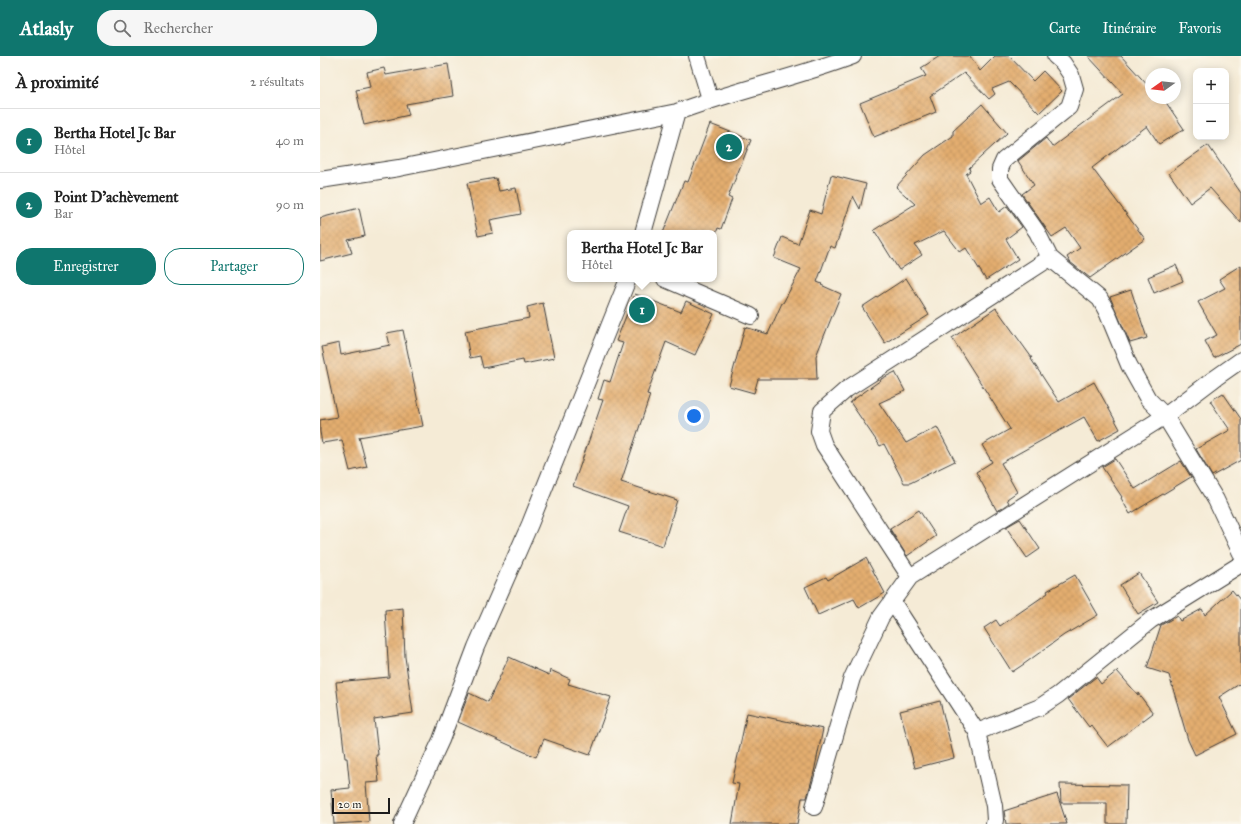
<!DOCTYPE html>
<html lang="fr">
<head>
<meta charset="utf-8">
<style>
	:root { --surface:#fff; --page:#f6f6f6; --text:#222; --muted:#767676; --line:#e0e0e0; --accent:#0f766e }
	body { margin:0; font-family:"IM FELL Great Primer",serif; background:var(--page); color:var(--text) }
	.controls { position:absolute; right:12px; top:12px; display:grid; overflow:hidden; border-radius:8px; box-shadow:0 2px 10px #0003 }
	.controls button { width:36px; height:36px; display:grid; place-items:center; padding:0; border:0; border-bottom:1px solid var(--line); background:var(--surface); color:var(--text); font:20px sans-serif }
	.compass { position:absolute; left:825px; top:12px; width:36px; height:36px; border-radius:50%; background:var(--surface); box-shadow:0 2px 10px #0003; rotate:255deg }
	.scale { position:absolute; left:12px; bottom:10px; width:58px; box-sizing:border-box; padding-left:4px; border:2px solid #1c1c1c; border-top:0; font-size:11px; line-height:14px; white-space:nowrap; color:#1c1c1c; -webkit-text-stroke:3px #fbf7ec; paint-order:stroke }
	.you { position:absolute; left:374px; top:360px; width:14px; height:14px; margin:-10px; border:3px solid #fff; border-radius:50%; background:#1a73e8; box-shadow:0 0 0 6px #1a73e833 }
	.badge { display:grid; place-items:center; width:26px; height:26px; border-radius:50%; background:var(--accent); color:#fff; font-size:13px; font-weight:700 }
	.pin { position:absolute; translate:-50% -50%; border:2px solid #fff; box-shadow:0 1px 4px #0006 }
	.popup { position:absolute; left:247px; top:174px; width:150px; height:52px; box-sizing:border-box; display:grid; place-content:center; border-radius:8px; background:var(--surface); filter:drop-shadow(0 1px 3px #0005); font-size:13px; white-space:nowrap; color:var(--muted) }
	.popup b { font-size:15px; color:var(--text) }
	.popup::after { content:''; position:absolute; left:50%; top:100%; margin-left:-8px; border:8px solid transparent; border-top-color:var(--surface) }
	.list { margin:0; padding:0; list-style:none }
	h2 { display:flex; justify-content:space-between; align-items:center; height:52px; margin:0; padding:0 16px; font-size:17px }
	h2 small { font-size:13px; font-weight:400; color:var(--muted) }
	.list li { display:grid; grid-template-columns:26px 1fr auto; gap:12px; align-items:center; box-sizing:border-box; height:64px; padding:0 16px; border-top:1px solid var(--line) }
	.list b { display:block; font-size:15px; white-space:nowrap }
	.list p { margin:0; font-size:13px; white-space:nowrap; color:var(--muted) }
	.list em { font-size:13px; font-style:normal; color:var(--muted) }
	.actions { display:flex; gap:8px; padding:12px 16px }
	.actions a { flex:1; padding:9px 0; border:1px solid var(--accent); border-radius:16px; text-align:center; font-size:14px; color:var(--accent) }
	.actions .main { background:var(--accent); color:#fff }
	.icon { flex:none; width:22px; height:22px; fill:none; stroke:currentColor; stroke-width:2; stroke-linecap:round; stroke-linejoin:round }
	.map { position:relative; flex:none; width:921px; height:768px; overflow:hidden }
	header { display:flex; align-items:center; gap:24px; box-sizing:border-box; height:56px; padding:0 20px; background:var(--accent); color:#fff }
	header strong { font-size:19px }
	nav { display:flex; gap:22px; margin-inline-start:auto; font-size:14px }
	.search { width:280px; height:36px; background:var(--page); display:flex; align-items:center; gap:10px; box-sizing:border-box; padding:0 14px; border-radius:16px; color:var(--muted); font-size:15px }
	main { display:flex }
	aside { flex:1; background:var(--surface) }
	.map>svg:first-child { display:block }
	.building { fill:url(#building-cross-hatch) }
	.lines { fill:none; stroke-linecap:round; stroke-linejoin:round }
	.minor-casing { stroke:#3d3b38; stroke-width:18 }
	.minor { stroke:#fff; stroke-width:16 }
</style>
</head>
<body>
<header>
<strong>Atlasly</strong>
<div class="search"><svg class="icon" aria-label="search" viewBox="0 0 24 24"><circle cx="10" cy="10" r="6"/><path d="M15 15l6 6"/></svg>Rechercher</div>
<nav><a>Carte</a><a>Itinéraire</a><a>Favoris</a></nav>
</header>
<main>
<aside>
<h2>À proximité<small>2 résultats</small></h2>
<ul class="list">
<li><span class="badge">1</span><div><b>Bertha Hotel Jc Bar</b><p>Hôtel</p></div><em>40 m</em></li>
<li><span class="badge">2</span><div><b>Point D’achèvement</b><p>Bar</p></div><em>90 m</em></li>
</ul>
<div class="actions"><a class="main">Enregistrer</a><a>Partager</a></div>
</aside>
<div class="map">
<svg width="921" height="768" viewBox="0 0 921 768">
	<defs>
		<pattern id="building-cross-hatch" width="8" height="8" patternUnits="userSpaceOnUse"><rect width="8" height="8" fill="#e3ad70"/><path d="M0 0l8 8M0 8l8-8" fill="none" stroke="#c29460"/></pattern>
	</defs>
	<rect width="100%" height="100%" fill="#fbf7ec"/>
	<filter id="ink" filterUnits="userSpaceOnUse"><feTurbulence type="fractalNoise" baseFrequency=".025" numOctaves="2"/><feDisplacementMap in="SourceGraphic" scale="8" xChannelSelector="R" yChannelSelector="G"/><feConvolveMatrix kernelMatrix="1 2 1 2 8 2 1 2 1" color-interpolation-filters="sRGB"/></filter>
	<filter id="wash" filterUnits="userSpaceOnUse"><feTurbulence type="fractalNoise" baseFrequency=".012" numOctaves="4" result="noise"/><feDisplacementMap in="SourceGraphic" scale="16" xChannelSelector="R" yChannelSelector="G"/><feGaussianBlur stdDeviation="0.9" result="paint"/><feColorMatrix in="noise" values="0 0 0 0 0 0 0 0 0 0 0 0 0 0 0 0 0 1.4 0 .05"/><feComposite in="paint" operator="in"/></filter>
	<g filter="url(#wash)">
		<rect width="100%" height="100%" fill="#f5ebd6"/>
		<g id="blocks">
			<!-- building -->
			<path class="building" d="M620,0H650L660,15L675,0H689L713,25L723,15L742,35L719,57L689,26L672,33L675,38L669,43L644,17L610,40L616,56L554,81L540,47L606,20L601,12Z
				M768,0H801L831,33V42H843L864,73L839,88L827,70L772,112L825,183L770,222L750,206L747,201L760,192L746,172L732,181L702,138L714,129L698,105L726,82L732,91L803,38Z
				M128,8L133,40L86,48L89,59L44,69L36,34L50,31L47,16L64,12L66,19Z
				M662,48L687,77L649,112L650,115L646,118L661,147L670,141L679,156L687,150L702,171L686,183L698,203L666,224L646,192L640,196L624,175L595,189L602,199L579,214L554,174L595,148L576,131L605,99L633,80V75Z
				M390,68L431,84L408,141L412,143L401,173L398,172L396,177H343L364,125L368,126Z
				M888,89L921,137V167L890,132L870,147L849,117Z
				M511,119L546,128L540,153L533,140L515,192L510,190L497,226L502,228L501,229L521,238L496,300L497,323H438L434,337L409,330L425,271L448,278L462,247H463L481,213L454,202L462,181L478,188L490,154L501,158Z
				M176,122L179,135L196,132L201,158L170,164L173,177L158,180L147,127Z
				M39,152L45,180L28,184L32,197L0,205V162Z
				M856,209L863,225L834,237L828,221Z
				M921,209V288L894,302L885,285L897,279L878,246L905,232L899,223Z
				M586,222L609,259L565,287L542,251Z
				M811,234L827,282L810,287L790,241Z
				M315,238L361,256L366,245L394,258L375,299L346,286L327,338L330,339L301,426L357,444L343,490L299,476L308,450L253,430L283,344L278,343L284,324L290,326L303,287L296,285Z
				M223,247L234,302L204,308L203,304L163,312L160,300L150,302L145,275L209,262L207,251Z
				M676,252L712,302L711,303L739,346L774,326L800,373L778,385L764,361L681,407L697,436L687,443L689,447L677,455L656,416L672,406L662,389L690,373L632,282Z
				M83,274L103,370L39,381L47,411L30,415L22,384L2,387L0,376V364L17,361L2,291L19,287L21,299L70,289L67,277Z
				M575,316L585,335L559,347L586,387L617,371L635,405L590,427H584L564,388L560,390L530,346L561,324V323Z
				M903,337L921,363V404L892,420L876,393L910,374L890,345Z
				M795,403L815,433L861,405L871,421L810,458L801,442L802,441L782,411Z
				M599,454L616,480L587,500L570,473Z
				M700,463L720,493L707,502L686,471Z
				M546,502L565,537L539,552L534,543L498,559L485,531L506,521L508,524Z
				M819,517L838,546L818,558L800,529Z
				M755,519L778,559L744,579L704,608L692,616L664,572L676,564L680,570L728,537L727,535Z
				M912,534L921,545V627L899,641L917,678L875,699L868,684L849,619L827,612L841,569L857,560L860,565L882,553L885,559Z
				M83,552L85,601L93,657L54,663L58,699H56L59,726L46,727L49,766L14,768L11,734L30,732L27,702H25L16,626L69,621L65,554Z
				M189,601L229,619L230,614L250,623L248,628L291,641L270,699L224,683L216,701L138,666L149,637L168,646Z
				M797,615L818,639V637L833,657L788,691L771,669L769,671L748,643L776,621L781,628Z
				M620,645L634,702L595,712L580,655Z
				M427,657L503,673L494,716L487,742H482L477,768H412L419,728L412,727Z
				M740,728L807,729L806,768H787V747H741Z
				M737,738L747,768H686L684,755Z"/>
		</g>
	</g>
	<g filter="url(#ink)">
		<use href="#blocks" fill-opacity="0" stroke="#3d3b38" stroke-width="1"/>
		<g class="lines">
			<!-- minor casing -->
			<g class="minor-casing">
				<path id="minor" d="M377,0L390,43
					M735,0L743,7L751,19L755,33L749,51L684,104L680,113V123L717,176L730,202L780,243L787,256L809,309L828,343L845,360L896,444L921,497
					M0,124L79,112L357,56C415,34 475,22 533,0
					M323,177L357,56
					M345,223L431,260
					M590,521L504,389L499,375L502,355L527,333L730,202
					M572,545L657,676L674,750L675,764L674,768
					M657,676L720,651L738,639L831,564L921,508
					M494,751L532,622L561,561L590,521L845,360L894,323L921,304
					M82,768L121,684L156,591L210,468L308,223"/>
			</g>
			<!-- minor -->
			<use href="#minor" class="minor"/>
		</g>
	</g>
</svg>
<div class="controls">
<button>+</button>
<button>−</button>
</div>
<svg class="compass" viewBox="-18 -18 36 36"><path d="M0-13l5 13h-10z" fill="#e53935"/><path d="M0 13l5-13h-10z" fill="#767676"/></svg>
<div class="scale">20 m</div>
<div class="you"></div>
<div class="pin badge" style="left:322px;top:254px">1</div>
<div class="popup"><b>Bertha Hotel Jc Bar</b>Hôtel</div>
<div class="pin badge" style="left:409px;top:91px">2</div>
</div>
</main>
</body>
</html>
